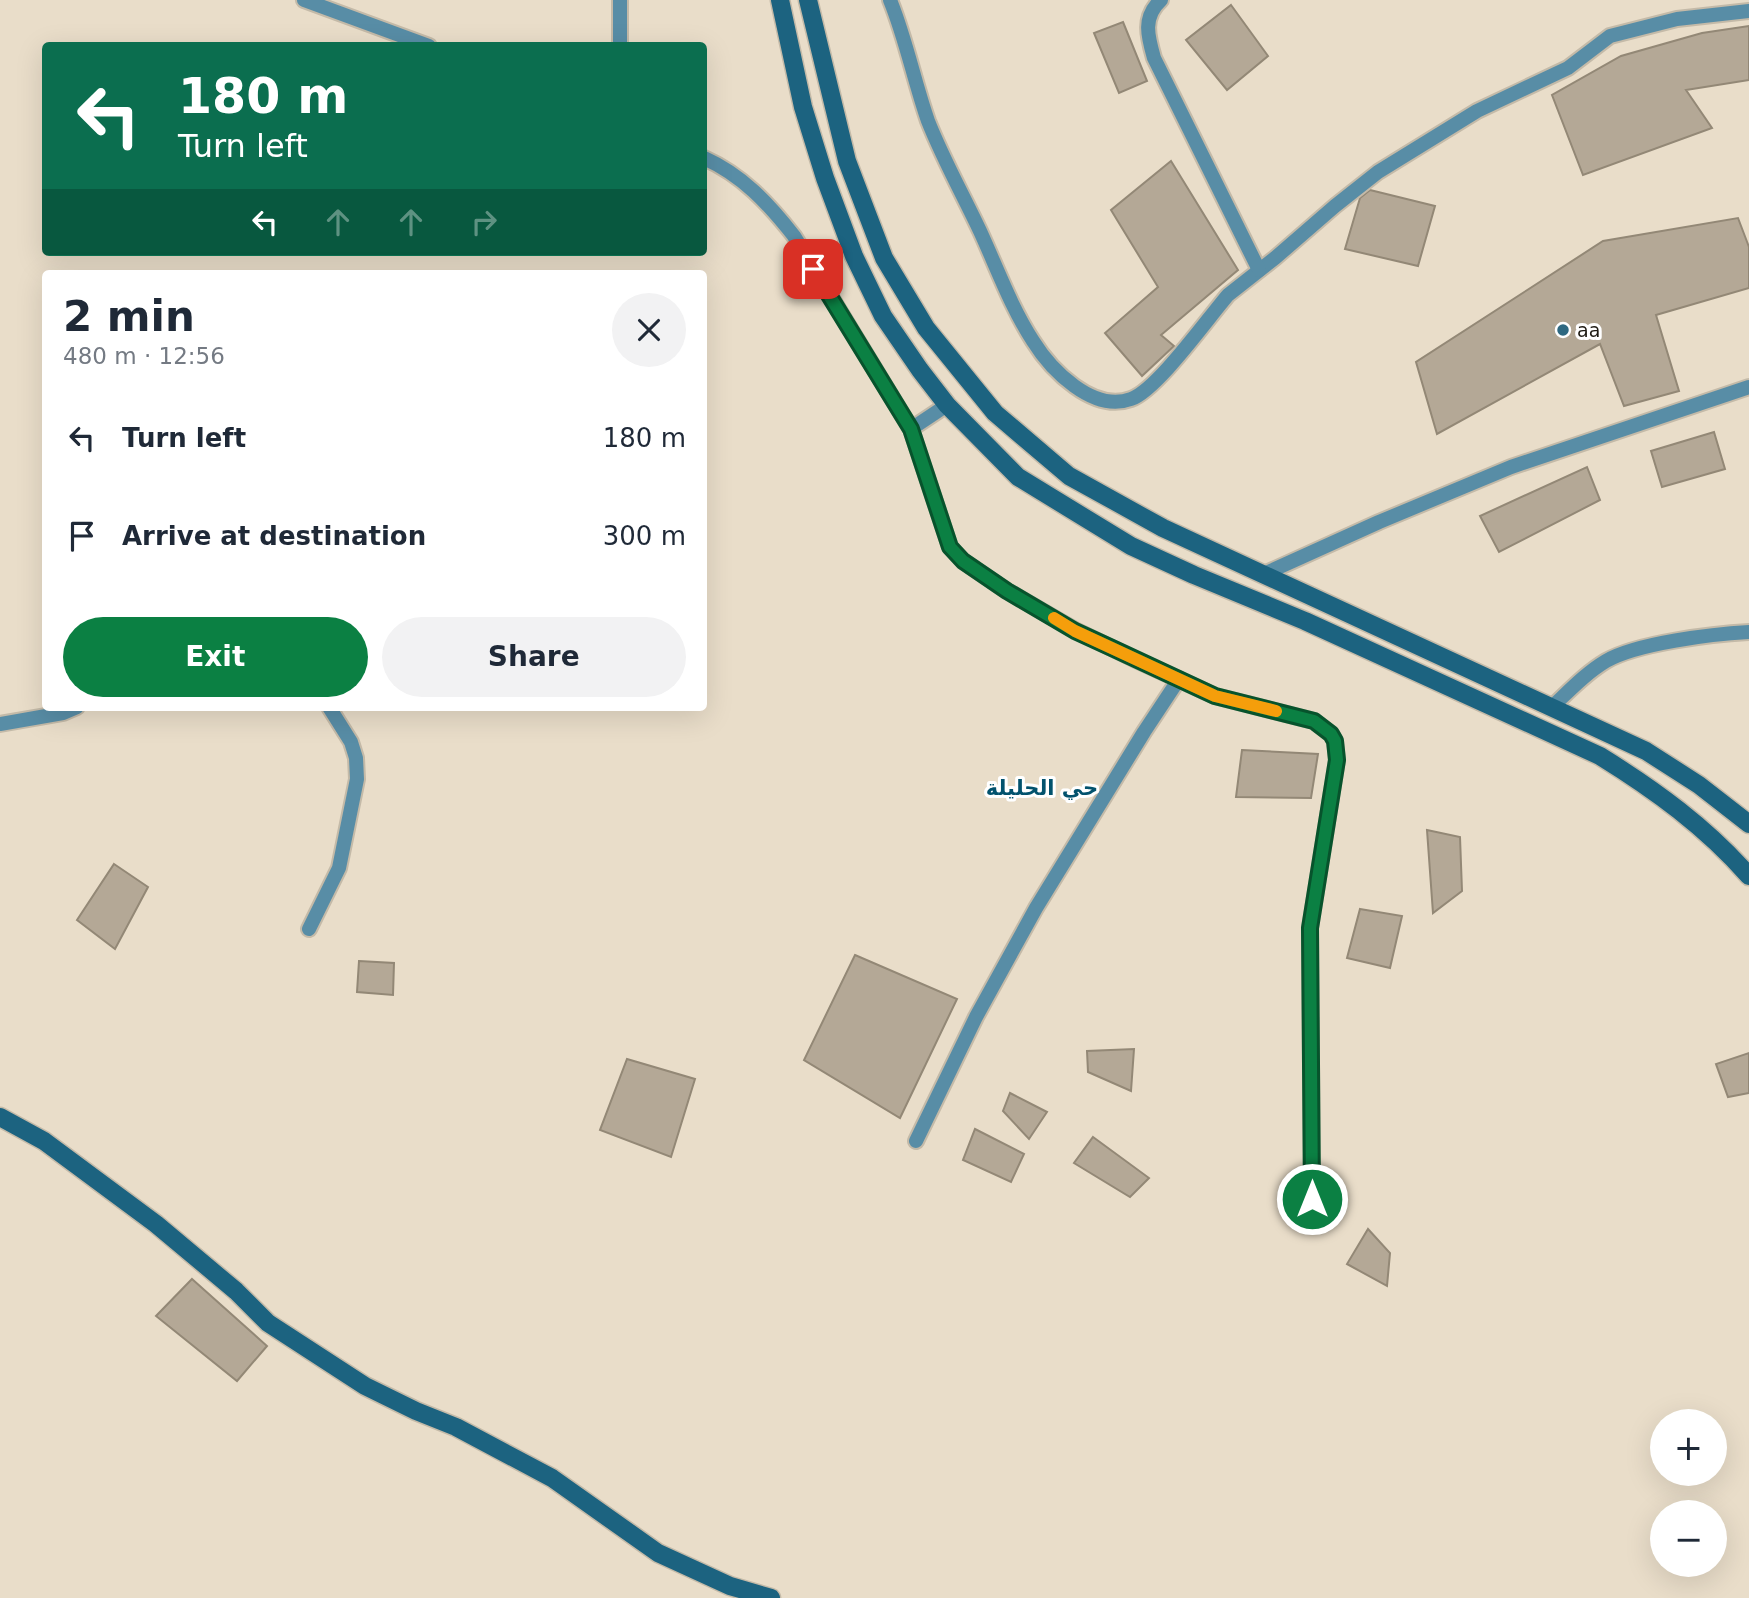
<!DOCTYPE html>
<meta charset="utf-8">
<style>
body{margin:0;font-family:"DejaVu Sans",Cairo,sans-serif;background:#f2f2f3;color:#1f2937;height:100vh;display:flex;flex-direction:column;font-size:26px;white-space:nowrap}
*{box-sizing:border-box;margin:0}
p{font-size:23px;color:#747a83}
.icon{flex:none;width:38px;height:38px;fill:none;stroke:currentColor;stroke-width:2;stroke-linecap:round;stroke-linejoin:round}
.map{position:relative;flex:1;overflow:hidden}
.sheet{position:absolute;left:42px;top:270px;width:665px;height:441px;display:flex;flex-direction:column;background:#fff;border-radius:7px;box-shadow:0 7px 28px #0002}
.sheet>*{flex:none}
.banner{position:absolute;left:42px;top:42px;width:665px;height:214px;border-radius:7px;box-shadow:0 7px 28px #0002;background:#0b6e4f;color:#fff;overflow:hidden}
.controls{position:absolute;left:1650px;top:1409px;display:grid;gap:14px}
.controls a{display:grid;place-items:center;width:77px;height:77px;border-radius:50%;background:#fff;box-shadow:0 7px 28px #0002;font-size:35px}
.pin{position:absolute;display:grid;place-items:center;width:60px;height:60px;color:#fff;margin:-30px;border-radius:14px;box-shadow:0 4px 10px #0006}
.me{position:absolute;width:77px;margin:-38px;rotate:0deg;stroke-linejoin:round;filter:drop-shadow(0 0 5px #0008)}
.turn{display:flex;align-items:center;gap:24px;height:147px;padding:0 21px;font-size:32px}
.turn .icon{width:91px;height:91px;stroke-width:2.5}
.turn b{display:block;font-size:49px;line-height:60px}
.lanes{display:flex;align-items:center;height:66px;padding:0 21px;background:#0003;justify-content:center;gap:35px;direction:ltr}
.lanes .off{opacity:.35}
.round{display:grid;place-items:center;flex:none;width:74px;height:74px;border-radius:37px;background:#f2f2f3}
.head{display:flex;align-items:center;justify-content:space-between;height:119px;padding:0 21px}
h1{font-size:42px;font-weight:600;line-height:52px}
.cta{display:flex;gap:14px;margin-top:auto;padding:14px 21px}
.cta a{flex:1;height:80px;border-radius:42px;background:#0b8043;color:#fff;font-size:28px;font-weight:600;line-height:80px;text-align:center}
.cta a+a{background:#f2f2f3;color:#1f2937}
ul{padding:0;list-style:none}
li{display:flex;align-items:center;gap:21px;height:98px;padding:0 21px}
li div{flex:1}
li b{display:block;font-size:26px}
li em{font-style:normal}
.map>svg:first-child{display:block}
</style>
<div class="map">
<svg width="1749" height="1598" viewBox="0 0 1749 1598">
<rect width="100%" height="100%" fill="#e9ddc9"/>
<g fill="#b4a896" stroke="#938876" stroke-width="2">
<path d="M1231 5 1268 56 1227 90 1186 40Z"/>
<path d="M1123 22 1147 81 1119 93 1094 33Z"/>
<path d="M1749 26V80L1686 90 1712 128 1583 175 1552 95 1621 56 1702 33Z"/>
<path d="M1171 161 1238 270 1161 335 1174 346 1142 376 1105 333 1158 287 1111 210Z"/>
<path d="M1370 190 1435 206 1418 266 1345 249 1360 198Z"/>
<path d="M1738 218 1749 247V288L1656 315 1679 391 1624 406 1600 344 1437 434 1416 362 1603 241Z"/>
<path d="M1714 432 1725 469 1662 487 1651 451Z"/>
<path d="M1587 467 1600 500 1499 552 1480 516Z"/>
<path d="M1242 750 1318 754 1311 798 1236 797Z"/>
<path d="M1427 830 1460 837 1462 891 1433 913Z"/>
<path d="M114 864 148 887 115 949 77 920Z"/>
<path d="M1360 909 1402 916 1390 968 1347 958Z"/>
<path d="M855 955 957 999 900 1118 804 1060Z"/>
<path d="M359 961 394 963 393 995 357 992Z"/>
<path d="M1134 1049 1131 1091 1088 1072 1087 1051Z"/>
<path d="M1749 1053V1093L1728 1097 1716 1064Z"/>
<path d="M627 1059 695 1079 671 1157 600 1130Z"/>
<path d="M1010 1093 1047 1112 1029 1139 1003 1111Z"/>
<path d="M975 1129 1024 1154 1011 1182 963 1160Z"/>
<path d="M1093 1137 1149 1178 1130 1197 1074 1163Z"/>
<path d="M1368 1229 1390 1253 1387 1286 1347 1264Z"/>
<path d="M192 1279 267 1346 237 1381 156 1316Z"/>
</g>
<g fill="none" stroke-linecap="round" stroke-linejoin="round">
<defs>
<g id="street">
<path d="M304 0 429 46"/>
<path d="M620 0V46"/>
<path d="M890 0C906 39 914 81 928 121 943 159 963 195 980 231 997 268 1011 307 1033 341 1051 370 1093 413 1131 399 1157 390 1208 318 1228 295L1275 258 1335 206 1378 172 1477 111 1568 68 1610 36 1677 19 1749 11"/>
<path d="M1161 0C1142 17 1148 37 1154 58L1259 270"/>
<path d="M704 158C742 175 768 203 794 236L911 429 950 547 963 561 1007 591 1075 630 1134 659 1215 696 1314 721 1331 734 1335 741 1337 760 1310 928 1312 1199"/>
<path d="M911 429 947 405"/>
<path d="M1264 574 1379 522 1511 467 1749 387"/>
<path d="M1553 706C1570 690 1586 673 1606 661 1637 643 1713 634 1749 632"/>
<path d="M0 724 63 713 77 707"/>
<path d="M309 929 339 868 357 779 356 758 351 742 329 707"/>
<path d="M916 1141 976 1017 1036 908 1144 732 1179 679"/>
</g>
<g id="secondary">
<path d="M780 0 803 107 825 178 854 256 883 316 920 370 947 405 1018 477 1131 546 1194 575 1305 621 1600 756C1655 790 1706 827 1749 876"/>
<path d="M808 0 847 161 884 258 926 328 995 413 1069 476 1163 528 1646 751 1699 785 1749 824"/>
<path d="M0 1117 44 1141 156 1224 236 1291 268 1323 365 1386 416 1411 456 1427 552 1478 658 1553 730 1586 771 1598"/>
</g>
</defs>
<use href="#street" stroke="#c4baa8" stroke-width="18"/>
<use href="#secondary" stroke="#c4baa8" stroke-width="21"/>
<use href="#street" stroke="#588da6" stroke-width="14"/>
<use href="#secondary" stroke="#1c6380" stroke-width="18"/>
</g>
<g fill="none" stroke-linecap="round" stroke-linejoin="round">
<defs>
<path id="route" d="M813 269 911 429 950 547 963 561 1007 591 1075 631 1112 648 1215 696 1314 721 1331 734 1335 741 1337 760 1310 928 1312 1199"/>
</defs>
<use href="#route" stroke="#07532c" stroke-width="18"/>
<use href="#route" stroke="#0b8043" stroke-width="12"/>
<path stroke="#f59e0b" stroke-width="12" d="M1054 618 1075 631 1215 696 1276 711"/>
</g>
<circle fill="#2e6881" stroke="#fff" stroke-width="2.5" cx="1563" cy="330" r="7"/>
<g text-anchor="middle" stroke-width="6" stroke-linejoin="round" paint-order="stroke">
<g font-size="19" fill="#1e1a13" stroke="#fff" text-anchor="start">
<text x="1577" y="337">aa</text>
</g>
<g font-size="21" font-weight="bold" fill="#02526d" stroke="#fff">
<text x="1042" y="795">حي الحليلة</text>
</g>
</g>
</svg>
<div class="controls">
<a>+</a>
<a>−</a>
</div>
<div class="pin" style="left:813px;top:269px;background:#d93025"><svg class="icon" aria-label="arrive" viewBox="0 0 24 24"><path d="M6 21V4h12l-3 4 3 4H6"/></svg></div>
<svg class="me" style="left:1312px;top:1199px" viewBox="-20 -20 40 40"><circle r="17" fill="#0b8043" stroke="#fff" stroke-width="3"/><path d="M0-11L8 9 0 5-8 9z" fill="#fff"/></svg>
<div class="banner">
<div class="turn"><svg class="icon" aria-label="left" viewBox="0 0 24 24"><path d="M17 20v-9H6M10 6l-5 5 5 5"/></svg><div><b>180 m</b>Turn left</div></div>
<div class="lanes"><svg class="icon" aria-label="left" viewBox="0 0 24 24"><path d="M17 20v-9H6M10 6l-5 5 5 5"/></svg><svg class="icon off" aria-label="ahead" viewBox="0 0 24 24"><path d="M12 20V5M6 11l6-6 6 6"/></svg><svg class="icon off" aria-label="ahead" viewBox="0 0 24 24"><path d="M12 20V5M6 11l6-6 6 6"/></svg><svg class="icon off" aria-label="right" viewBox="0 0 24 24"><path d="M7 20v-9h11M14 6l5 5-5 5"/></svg></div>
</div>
<section class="sheet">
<div class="head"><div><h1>2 min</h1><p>480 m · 12:56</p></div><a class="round"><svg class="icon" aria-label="close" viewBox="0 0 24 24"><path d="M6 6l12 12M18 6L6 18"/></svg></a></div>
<ul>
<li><svg class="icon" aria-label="left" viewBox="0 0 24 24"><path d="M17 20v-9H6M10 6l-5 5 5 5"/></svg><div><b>Turn left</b></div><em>180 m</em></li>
<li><svg class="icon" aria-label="arrive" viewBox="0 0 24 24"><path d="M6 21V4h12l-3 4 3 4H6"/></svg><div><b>Arrive at destination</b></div><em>300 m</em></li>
</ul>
<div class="cta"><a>Exit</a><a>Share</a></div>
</section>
</div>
